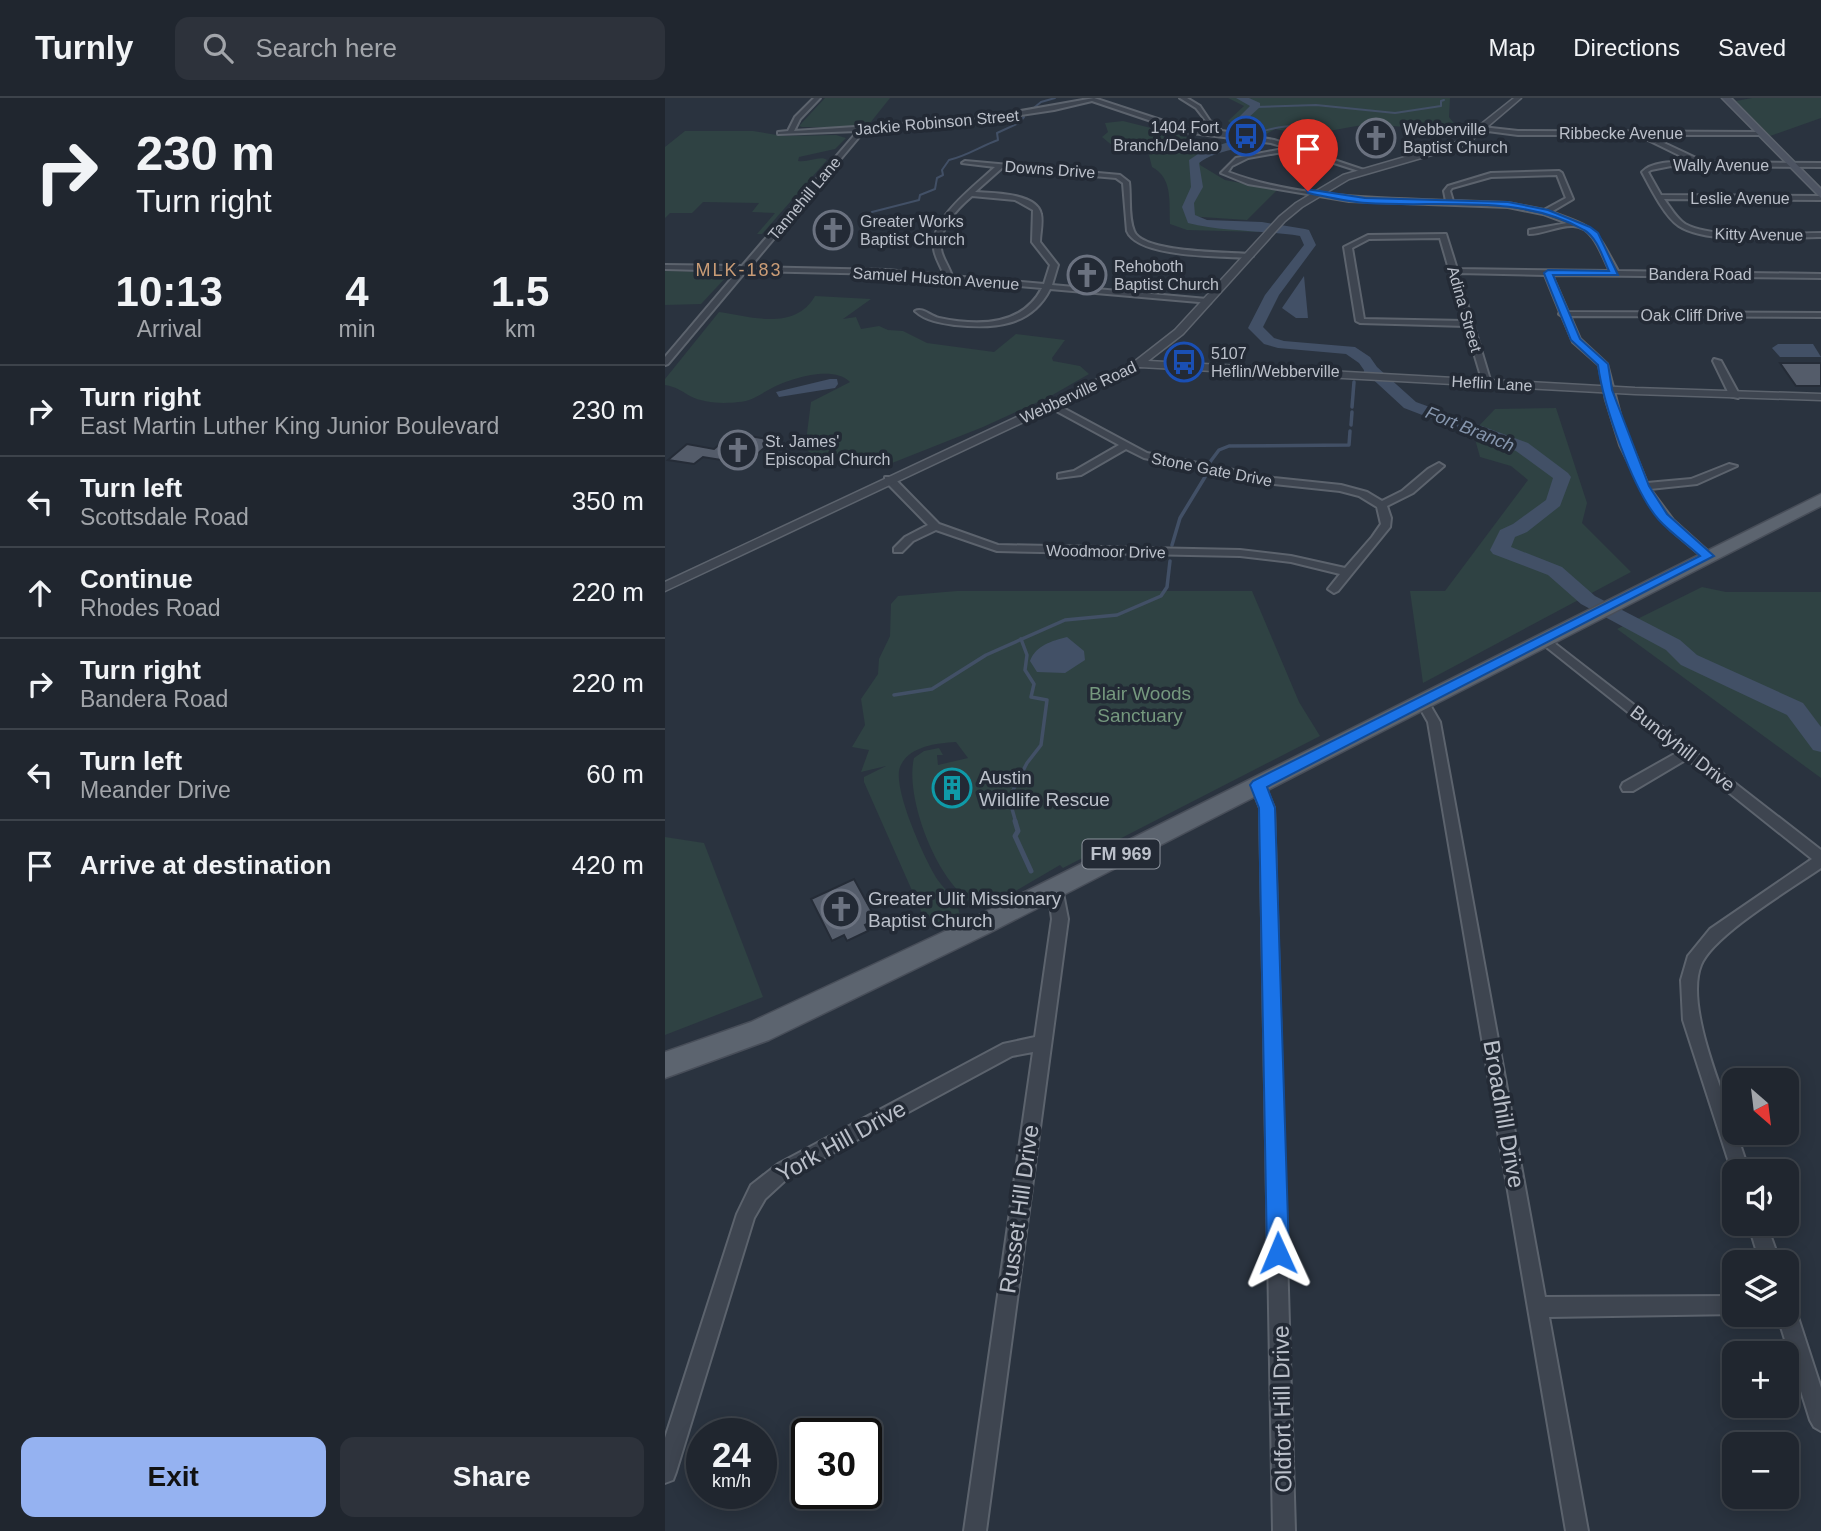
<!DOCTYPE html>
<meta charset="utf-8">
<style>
body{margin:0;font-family:Helvetica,sans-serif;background:#2d323b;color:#f1f3f6;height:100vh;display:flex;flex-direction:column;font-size:26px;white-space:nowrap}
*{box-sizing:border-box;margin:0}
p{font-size:23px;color:#a2a5aa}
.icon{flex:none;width:38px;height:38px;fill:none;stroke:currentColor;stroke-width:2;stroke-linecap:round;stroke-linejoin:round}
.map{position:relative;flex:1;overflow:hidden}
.side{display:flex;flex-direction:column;background:#20262f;width:665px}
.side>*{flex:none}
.guide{background:#20262f;color:#f1f3f6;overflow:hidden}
.needle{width:46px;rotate:152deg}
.tools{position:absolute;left:1057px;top:970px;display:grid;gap:14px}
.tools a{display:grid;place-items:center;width:77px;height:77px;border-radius:14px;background:#20262f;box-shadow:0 4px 18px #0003,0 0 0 2px #3d434b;font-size:35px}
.speed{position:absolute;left:21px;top:1320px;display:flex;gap:14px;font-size:35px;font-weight:700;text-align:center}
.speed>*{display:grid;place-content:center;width:91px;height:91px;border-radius:50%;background:#20262f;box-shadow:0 4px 18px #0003,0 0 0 2px #3d434b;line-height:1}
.speed small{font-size:18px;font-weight:400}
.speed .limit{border:4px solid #111;border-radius:10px;background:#fff;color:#111}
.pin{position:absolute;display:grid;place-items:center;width:60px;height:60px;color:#fff;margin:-72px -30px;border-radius:50% 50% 50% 0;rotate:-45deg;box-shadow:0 0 7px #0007}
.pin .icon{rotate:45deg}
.me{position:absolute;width:77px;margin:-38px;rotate:359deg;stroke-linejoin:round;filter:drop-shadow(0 0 5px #0008)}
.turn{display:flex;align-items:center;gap:24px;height:147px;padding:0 21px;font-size:32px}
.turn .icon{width:91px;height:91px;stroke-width:2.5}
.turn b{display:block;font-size:49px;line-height:60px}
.eta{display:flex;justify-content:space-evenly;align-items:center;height:119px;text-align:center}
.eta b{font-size:42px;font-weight:700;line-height:49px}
.action{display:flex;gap:14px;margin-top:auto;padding:14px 21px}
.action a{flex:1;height:80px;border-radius:14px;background:#95b2f1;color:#111;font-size:28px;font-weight:700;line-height:80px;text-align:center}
.action a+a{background:#2d323b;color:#f1f3f6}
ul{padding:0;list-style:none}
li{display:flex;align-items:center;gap:21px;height:91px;padding:0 21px;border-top:2px solid #3d434b}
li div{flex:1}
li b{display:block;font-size:26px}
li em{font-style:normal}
header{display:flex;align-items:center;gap:42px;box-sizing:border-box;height:98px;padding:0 35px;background:#20262f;border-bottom:2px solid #3d434b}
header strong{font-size:33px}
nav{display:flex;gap:38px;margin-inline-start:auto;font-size:24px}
.search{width:490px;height:63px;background:#2d323b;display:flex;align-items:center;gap:18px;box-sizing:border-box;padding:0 24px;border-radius:14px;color:#a2a5aa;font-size:26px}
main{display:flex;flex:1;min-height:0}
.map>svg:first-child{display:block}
</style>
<header>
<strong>Turnly</strong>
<div class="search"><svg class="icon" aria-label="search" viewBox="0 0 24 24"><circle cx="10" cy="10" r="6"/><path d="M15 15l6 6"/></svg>Search here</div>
<nav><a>Map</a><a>Directions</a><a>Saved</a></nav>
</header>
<main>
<section class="side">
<div class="guide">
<div class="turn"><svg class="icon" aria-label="right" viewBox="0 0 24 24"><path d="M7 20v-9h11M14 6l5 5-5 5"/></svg><div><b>230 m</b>Turn right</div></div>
</div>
<div class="eta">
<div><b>10:13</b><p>Arrival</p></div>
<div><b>4</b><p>min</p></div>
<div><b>1.5</b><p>km</p></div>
</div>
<ul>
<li><svg class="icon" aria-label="right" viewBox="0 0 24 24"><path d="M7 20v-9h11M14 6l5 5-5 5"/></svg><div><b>Turn right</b><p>East Martin Luther King Junior Boulevard</p></div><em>230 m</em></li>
<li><svg class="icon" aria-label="left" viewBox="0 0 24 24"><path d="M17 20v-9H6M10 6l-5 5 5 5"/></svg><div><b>Turn left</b><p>Scottsdale Road</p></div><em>350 m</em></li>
<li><svg class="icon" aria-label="ahead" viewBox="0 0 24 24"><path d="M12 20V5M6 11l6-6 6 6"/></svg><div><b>Continue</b><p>Rhodes Road</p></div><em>220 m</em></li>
<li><svg class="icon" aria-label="right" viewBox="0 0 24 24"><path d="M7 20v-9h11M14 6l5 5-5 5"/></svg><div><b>Turn right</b><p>Bandera Road</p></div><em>220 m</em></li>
<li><svg class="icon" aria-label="left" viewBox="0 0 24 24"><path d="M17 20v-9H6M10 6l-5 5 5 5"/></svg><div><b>Turn left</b><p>Meander Drive</p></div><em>60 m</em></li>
<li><svg class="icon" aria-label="arrive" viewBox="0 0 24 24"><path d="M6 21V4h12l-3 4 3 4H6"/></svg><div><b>Arrive at destination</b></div><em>420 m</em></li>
</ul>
<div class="action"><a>Exit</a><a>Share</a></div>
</section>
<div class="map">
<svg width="1156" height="1433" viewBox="0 0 1156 1433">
<rect width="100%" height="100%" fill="#2a333f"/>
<g fill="#2f4243">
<path d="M160 0H225L201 30 137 29 134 28Z"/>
<path d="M563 0H785L784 19 788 24 807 30 801 34 703 26 641 37 610 31 598 38 575 36V33L563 23 579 8Z"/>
<path d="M1087 0H1156V20L1105 38 1071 3Z"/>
<path d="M458 23 554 47 574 41 591 43 566 49 535 63V67L560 82 612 92 582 122 521 118 525 123C545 128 578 125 594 134L522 132 505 126C504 104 508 80 487 69L484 57 496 50 473 42 449 49 437 39 443 34 440 25Z"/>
<path d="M20 33H88L118 38 171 37 181 40 170 51 134 59 133 63C143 65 156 57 162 62L97 136H92L110 115 87 114 94 105 38 104 27 115H5L0 120V49Z"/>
<path d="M0 173 63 174 64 176 36 206 0 207Z"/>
<path d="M150 198 206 201 178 221 191 219 196 231 214 228 223 232 238 233 262 245 329 254 351 236 400 242 387 260 388 263 415 268 424 276 384 299 318 329 217 369 150 358 140 351 146 304 185 284C169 267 126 280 107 290 95 296 88 303 73 304 58 306 38 305 25 298 15 292 11 289 0 287V281L54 214C87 219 130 233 150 198Z"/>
<path d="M891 310 922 405 917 425 966 474 758 585 745 493H780L863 382 846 368 815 359 808 334 830 311Z"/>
<path d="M1037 489 1061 494H1156V680L952 531Z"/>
<path d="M292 493H587L634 604 655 638 398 770 395 767 347 795 314 808C274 792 239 699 249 660L259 653 274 650 278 657H272L273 667 303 660 291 644C270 645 243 649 235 669 227 690 260 762 272 781 281 794 292 801 295 817L279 827 260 822 199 684V679L221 668 196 674 204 652 187 649 200 627 196 601 213 576 214 561 225 538 226 506 233 498Z"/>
<path d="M0 739 39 745 98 899 0 937Z"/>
</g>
<g fill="#425066">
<path d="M639 178 643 220H631L617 210Z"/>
<path d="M1113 246H1148L1156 259H1115L1107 250Z"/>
<path d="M165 281H172L173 286 170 290 114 299 111 294Z"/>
<path d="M402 539 419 553 420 562 400 575 372 574 365 563C371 547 387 543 402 539Z"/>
</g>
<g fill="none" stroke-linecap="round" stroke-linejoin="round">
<g stroke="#425066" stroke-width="2">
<path d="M590 9 651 7 730 15 776 8V3L779 2"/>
<path d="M365 13 376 4 390 0"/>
<path d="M592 35C610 29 631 24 649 34L642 40"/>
<path d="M207 114 254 102 255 97 270 91 272 80 278 77 277 72 284 62C302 58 316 48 333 42L332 35 354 25 359 19"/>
</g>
<path stroke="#425066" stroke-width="2.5" d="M700 273 704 269"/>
<g stroke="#425066" stroke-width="3.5">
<path d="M687 309 689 284"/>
<path d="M686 327 687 314"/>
<path d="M545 364 554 352 564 348 684 347 685 333"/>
<path d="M507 447 515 420 540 379"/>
<path d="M229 597 267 591 321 557 400 522 452 517 496 498 502 489 505 463"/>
<path d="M351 725 344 700 362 665 376 647 382 602 366 599 369 586 360 572 362 557 356 541"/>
</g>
<path stroke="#425066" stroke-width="5" d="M350 723 353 733 350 738 366 773"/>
<path fill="#425066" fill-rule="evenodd" d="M571 0H584L595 5V9L581 22 598 37C580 54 553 50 534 65L538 89 529 105 530 117 542 122 597 124 640 131 644 132 651 147 614 197 598 229 609 240 619 243 690 249 705 259 712 269 751 304 863 345 903 375 906 379 895 408 862 434 850 439 846 449 897 469 930 498 1015 542 1032 557 1138 605 1156 629V654L1148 652 1122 617 1016 567 1001 552 916 506 883 477 828 456 825 452 835 432 848 426 881 402 888 380 851 353 739 310 701 275 694 265 681 256 613 250 599 246 583 230 600 197 639 147 635 138C598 132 558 134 523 125L517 109 526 89 524 62 539 52 586 37 570 23 585 8Z"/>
</g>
<g fill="#545c6a" stroke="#252c37" stroke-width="2">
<path d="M1115 265H1156V288H1131Z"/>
<path d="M68 335 108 342 81 366 38 359 29 366 3 362 22 346 49 351Z"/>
<path d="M298 676 299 694 270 700V688L276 687V680Z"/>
<path d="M189 781 211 821 200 827 203 833 182 843 179 837 167 843 146 801Z"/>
</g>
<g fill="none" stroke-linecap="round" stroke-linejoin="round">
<defs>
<g id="minor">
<path d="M149 0H155L135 21 129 33 311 21 429 0 520 30 549 33 531 10 515 0H522L535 8 545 23 557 33 609 42 702 73 697 74 629 52 583 60 567 68 563 74C631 100 710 100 781 103L779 93 783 88 826 75 894 73 897 75 908 101 886 114C932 131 929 129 953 173L1156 176V180L887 177 903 214 1156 215V219L905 218 915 241 942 266 957 324 982 385 1026 381 1064 366 1072 368 1032 386 985 391 1008 422 1048 458 1047 460H1039L1006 432 984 406 955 347 941 302 934 267 908 244 897 218 894 216 895 214 880 177 793 175 826 285 822 288 818 285 801 228 695 225 691 223 679 149 703 137 781 136 792 171 945 173C937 158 929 128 908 128 894 127 879 136 864 136V132L902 125 878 116 843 109 684 103 583 86 556 75 571 60 623 50 606 45 519 34 427 3 389 12 311 24 199 33 85 169 221 172 279 177C276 168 270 160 269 151 264 121 311 87 330 69L297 65 300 63 455 77 464 84C466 99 463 119 469 133 477 155 562 154 584 156L588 158 584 160C557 158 473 160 462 133L458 85 451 80 337 70 310 94C327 95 372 95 376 116 378 125 375 135 375 144L393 167 387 187 542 201 546 203 545 205 385 191C366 229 328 231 290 227 276 225 261 223 250 213 258 209 265 218 274 220 312 228 357 229 377 190L221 176 81 173 3 266 0 267V259L73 173 0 171V167L77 168 193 33 113 36V34L123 33 130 19ZM892 77 901 100 879 112 843 105 788 103 785 93 787 90 826 79ZM307 98 350 102 368 112 367 144 385 167 379 186 287 178C284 168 277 160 276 151 273 130 293 110 307 98ZM775 140 799 223 699 221 687 150 704 141Z"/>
<path d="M817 29 853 33 1098 34 1096 37H982L1031 60 1035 64 1156 65V69L1006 68 986 72 983 74 996 97 1156 98V102L999 101C1005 109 1012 121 1020 126 1050 142 1121 135 1156 135V139C1121 139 1043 147 1014 128 1000 119 985 89 977 74 988 62 1013 64 1028 64L973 37H853L815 32Z"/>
<path d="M1049 261 1056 263 1075 298 1073 300 1065 298 1048 263Z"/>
<path d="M387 304 482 355 609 380 676 387 702 394 717 403 737 393 763 371 774 365 779 368 748 395 722 408 726 420 725 429 673 493 669 495 663 491 675 476 626 464 575 458 332 453 271 432 248 443 237 454H229V450L240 439 263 427 220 383V379H228L274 426 333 447 575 452 626 458 680 470 707 439 716 426 712 409 694 398 675 393 609 386 479 360 461 351 416 377 393 380V376L409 373 454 347 384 309V305Z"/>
<path d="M879 537 1156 752V770C1127 790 1048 837 1036 867 1020 906 1056 989 1069 1028V1034H1071L1084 1073H1069V1080L1018 922 1016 882 1023 858 1045 831 1147 761 1022 661 968 693H958L956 689 958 685 1013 654 875 544 873 541Z"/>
<path d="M757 599 761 600 775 624 880 1199 1069 1198V1216H1073L884 1219 923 1433H901L763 624 751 603Z"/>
<path d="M593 682 598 683 609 710 630 1433H608L595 710 586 687Z"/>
<path d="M390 784 395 786 397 790 403 821 321 1433H299L368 954 347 958 125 1078 100 1101 89 1120 11 1374 8 1382 0 1385V1340L72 1116 86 1087 113 1066 338 946 370 939 387 821 383 790 385 786Z"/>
<path d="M1083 1125H1101L1115 1164H1095Z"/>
<path d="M1122 1206 1129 1209 1132 1216 1156 1290V1333L1149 1329 1145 1322 1112 1216H1122Z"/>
</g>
<path id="tertiary" d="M849 0H856L801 47 684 81 637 109 620 123 518 236 483 263 970 290 1156 296V302L970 296 475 269 0 493V484L469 264 510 232 614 119 631 105 678 77 795 43Z"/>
<path id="secondary" d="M1057 0H1066L1156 91V100Z"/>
<path id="primary" d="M1156 396V408L324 835 104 942 0 980V954L86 924 306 821Z"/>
</defs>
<use href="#minor" stroke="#5c636d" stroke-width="4"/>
<use href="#tertiary" stroke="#5c636d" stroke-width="3"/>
<use href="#secondary" stroke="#5c636d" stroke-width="3"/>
<use href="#primary" stroke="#484e59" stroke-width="3"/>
<use href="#minor" fill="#3e4550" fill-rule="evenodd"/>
<use href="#tertiary" fill="#3e4550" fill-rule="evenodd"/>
<use href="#secondary" fill="#4d5462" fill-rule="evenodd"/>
<use href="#primary" fill="#5c646f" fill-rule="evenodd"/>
</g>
<path fill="#1a73e8" stroke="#114b97" stroke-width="2" d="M641 91 700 100 843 104 883 112 925 129 933 135 953 177H888L915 241 943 266 947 292 984 388 1002 416 1049 458 602 689 610 710 624 1155 620 1163 613 1166 605 1163 602 1155 594 710 585 687 588 683 1035 458C1022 446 1006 435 994 422 968 393 938 306 933 267L906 242 879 175 883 172 944 173C938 160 932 139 919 132 855 95 772 110 702 105 682 104 663 99 643 95Z"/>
<defs>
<symbol id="bus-ring" viewBox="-11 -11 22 22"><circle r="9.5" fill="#232a35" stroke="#1a4fb4" stroke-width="1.5"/><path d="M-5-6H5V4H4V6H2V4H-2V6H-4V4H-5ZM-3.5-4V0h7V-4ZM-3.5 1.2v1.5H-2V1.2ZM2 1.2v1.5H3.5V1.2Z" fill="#1a4fb4"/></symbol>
<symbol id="church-ring" viewBox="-11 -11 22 22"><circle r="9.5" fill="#232a35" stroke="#6b7280" stroke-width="1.5"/><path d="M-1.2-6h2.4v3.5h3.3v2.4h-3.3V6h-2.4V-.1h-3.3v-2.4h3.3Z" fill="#6b7280"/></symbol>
<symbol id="building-ring" viewBox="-11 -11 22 22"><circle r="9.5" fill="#232a35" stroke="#0f9aa8" stroke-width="1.5"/><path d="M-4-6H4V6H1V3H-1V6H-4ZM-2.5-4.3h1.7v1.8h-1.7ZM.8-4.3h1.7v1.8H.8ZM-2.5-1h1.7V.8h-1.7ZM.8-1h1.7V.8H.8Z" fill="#0f9aa8"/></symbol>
</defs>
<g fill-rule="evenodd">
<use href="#bus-ring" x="559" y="16" width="44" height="44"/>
<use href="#church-ring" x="689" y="18" width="44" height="44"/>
<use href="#church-ring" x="146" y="110" width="44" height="44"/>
<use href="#church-ring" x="400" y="155" width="44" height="44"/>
<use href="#bus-ring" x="497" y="242" width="44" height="44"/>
<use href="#church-ring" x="51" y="330" width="44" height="44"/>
<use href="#building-ring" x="265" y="668" width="44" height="44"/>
<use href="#church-ring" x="154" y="789" width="44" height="44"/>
</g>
<g text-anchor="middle" stroke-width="7" stroke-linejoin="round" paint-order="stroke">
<g font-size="16" fill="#bbc0ca" stroke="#232a35">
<text transform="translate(272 24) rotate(-5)" y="6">Jackie Robinson Street</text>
<text x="956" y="41">Ribbecke Avenue</text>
<text x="1056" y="73">Wally Avenue</text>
<text transform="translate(385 71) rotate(4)" y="6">Downs Drive</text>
<text transform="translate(139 100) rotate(-50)" y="6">Tannehill Lane</text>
<text x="1075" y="106">Leslie Avenue</text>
<text transform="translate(1094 136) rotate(1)" y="6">Kitty Avenue</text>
<text x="1035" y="182">Bandera Road</text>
<text transform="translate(271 180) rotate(4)" y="6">Samuel Huston Avenue</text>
<text transform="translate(800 211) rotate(74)" y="6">Adina Street</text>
<text x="1027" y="223">Oak Cliff Drive</text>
<text transform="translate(827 285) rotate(3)" y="6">Heflin Lane</text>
<text transform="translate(413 294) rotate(-25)" y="6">Webberville Road</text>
<text transform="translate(547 371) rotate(11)" y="6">Stone Gate Drive</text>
<text transform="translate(441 453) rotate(1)" y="6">Woodmoor Drive</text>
</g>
<g font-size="16" fill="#bbc0ca" stroke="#232a35" text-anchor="start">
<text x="554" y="35" text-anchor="end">1404 Fort<tspan x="554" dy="18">Branch/Delano</tspan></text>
<text x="738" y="37">Webberville<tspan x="738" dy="18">Baptist Church</tspan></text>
<text x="195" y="129">Greater Works<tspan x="195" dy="18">Baptist Church</tspan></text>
<text x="449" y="174">Rehoboth<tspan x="449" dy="18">Baptist Church</tspan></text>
<text x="546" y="261">5107<tspan x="546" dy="18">Heflin/Webberville</tspan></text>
<text x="100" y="349">St. James'<tspan x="100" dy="18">Episcopal Church</tspan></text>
</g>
<g font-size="18" letter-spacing="2" fill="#ca9c76" stroke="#232a35">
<text x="74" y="178">MLK-183</text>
</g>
<g font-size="18" font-style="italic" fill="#8696ad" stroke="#232a35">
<text transform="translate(805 331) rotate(22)" y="6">Fort Branch</text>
</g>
<rect fill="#232a35" stroke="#8d939d" stroke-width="2" x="417.5" y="741.5" width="77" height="29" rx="5"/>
<g font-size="18" font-weight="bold" fill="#bbc0ca">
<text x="456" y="762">FM 969</text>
</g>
<g font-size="19" fill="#75987e" stroke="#232a35">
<text x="475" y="602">Blair Woods<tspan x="475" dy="22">Sanctuary</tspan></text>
</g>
<g font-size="19" fill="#bbc0ca" stroke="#232a35">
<text transform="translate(1018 650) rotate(38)" y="7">Bundyhill Drive</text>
</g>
<g font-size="19" fill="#bbc0ca" stroke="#232a35" text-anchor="start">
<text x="314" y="686">Austin<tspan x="314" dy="22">Wildlife Rescue</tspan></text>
<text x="203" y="807">Greater Ulit Missionary<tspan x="203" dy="22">Baptist Church</tspan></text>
</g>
<g font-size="23" fill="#bbc0ca" stroke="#232a35">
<text transform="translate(839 1016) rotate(80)" y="8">Broadhill Drive</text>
<text transform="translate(176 1043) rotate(-29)" y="8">York Hill Drive</text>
<text transform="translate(354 1111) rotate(-82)" y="8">Russet Hill Drive</text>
<text transform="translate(617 1311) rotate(-91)" y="8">Oldfort Hill Drive</text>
</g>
</g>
</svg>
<div class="tools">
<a><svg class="needle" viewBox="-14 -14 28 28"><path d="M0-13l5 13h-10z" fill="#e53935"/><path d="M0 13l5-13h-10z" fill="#a2a5aa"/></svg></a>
<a><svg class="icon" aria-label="sound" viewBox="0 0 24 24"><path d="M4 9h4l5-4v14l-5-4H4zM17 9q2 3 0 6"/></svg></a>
<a><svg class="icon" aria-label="layers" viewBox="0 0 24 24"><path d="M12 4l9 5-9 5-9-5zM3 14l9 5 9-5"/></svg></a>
<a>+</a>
<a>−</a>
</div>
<div class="speed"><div>24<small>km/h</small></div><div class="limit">30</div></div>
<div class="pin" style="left:643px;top:93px;background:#d93025"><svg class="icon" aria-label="arrive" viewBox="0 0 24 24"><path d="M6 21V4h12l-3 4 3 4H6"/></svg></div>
<svg class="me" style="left:613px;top:1155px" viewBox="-20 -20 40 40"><path d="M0-17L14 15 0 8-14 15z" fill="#1a73e8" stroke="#fff" stroke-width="4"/></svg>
</div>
</main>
